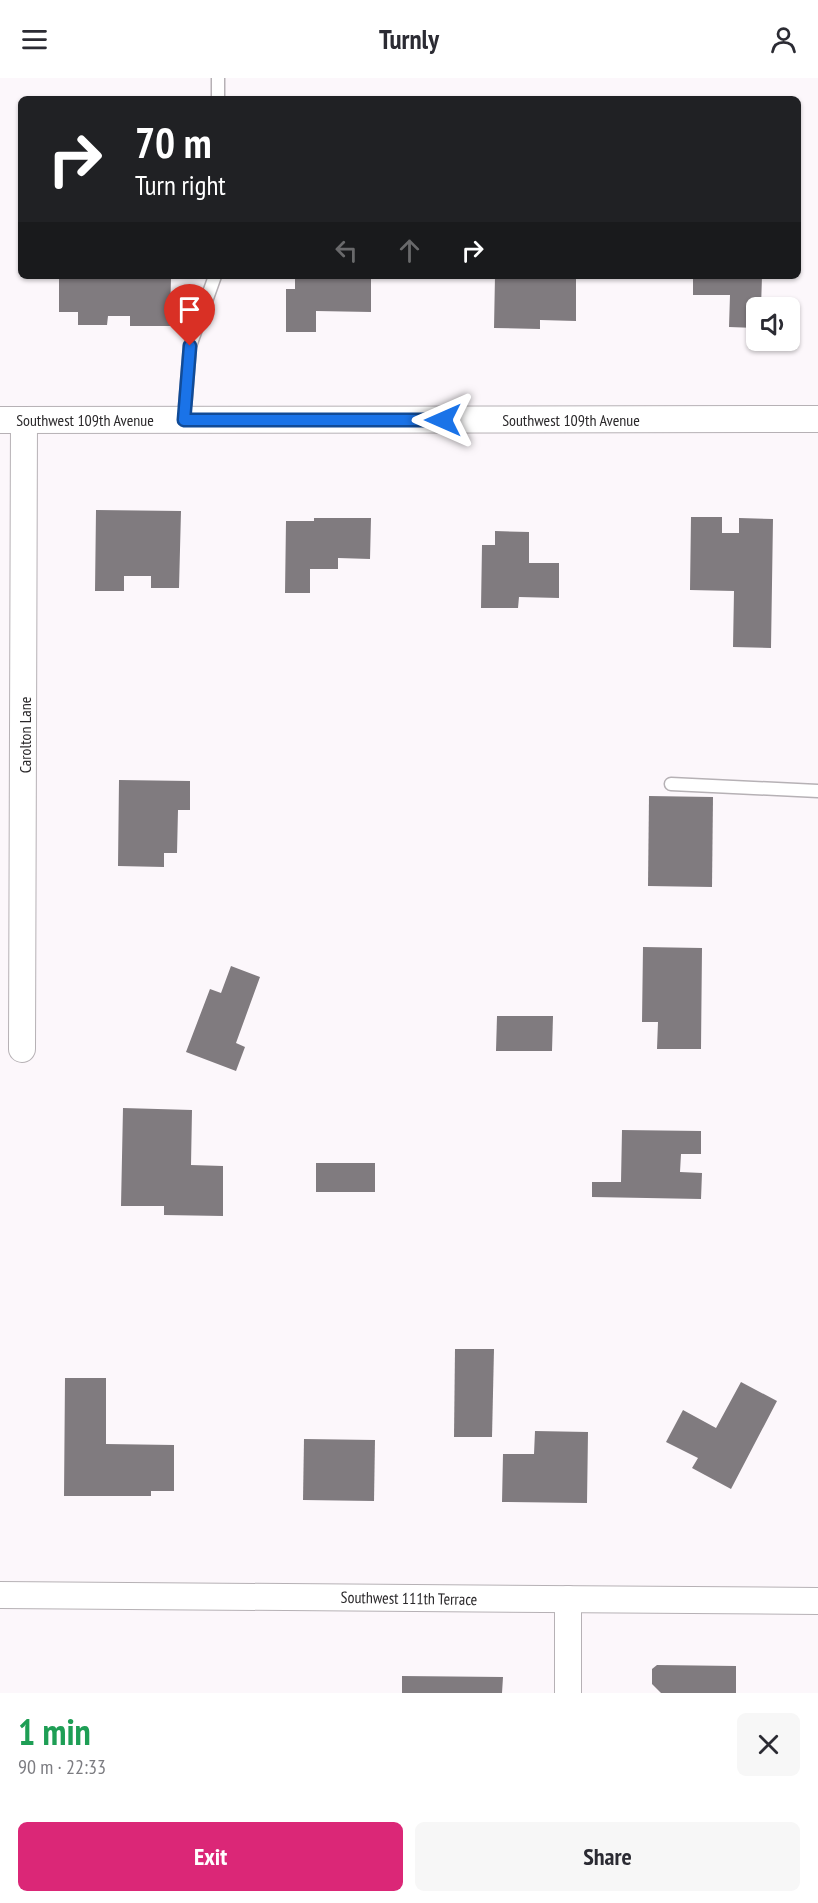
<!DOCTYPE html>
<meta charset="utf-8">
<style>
body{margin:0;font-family:"PT Sans Narrow",sans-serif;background:#f7f7f7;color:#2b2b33;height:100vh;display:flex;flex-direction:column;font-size:22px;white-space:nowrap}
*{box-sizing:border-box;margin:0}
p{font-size:20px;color:#7c7c81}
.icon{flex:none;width:33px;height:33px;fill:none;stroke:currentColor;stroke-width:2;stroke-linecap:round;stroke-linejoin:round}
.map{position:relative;height:1615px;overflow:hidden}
.sheet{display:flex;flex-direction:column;background:#fff;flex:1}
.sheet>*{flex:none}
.hud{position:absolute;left:18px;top:18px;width:783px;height:183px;border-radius:9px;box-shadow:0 2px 4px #0004;background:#202124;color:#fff;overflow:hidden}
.buttons{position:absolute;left:746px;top:219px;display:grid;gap:12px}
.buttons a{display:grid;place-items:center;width:54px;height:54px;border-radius:9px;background:#fff;box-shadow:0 2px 4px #0004;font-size:30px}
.pin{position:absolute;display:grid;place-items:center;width:51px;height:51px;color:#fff;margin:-62px -26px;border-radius:50% 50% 50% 0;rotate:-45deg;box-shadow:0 0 6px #0007}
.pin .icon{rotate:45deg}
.me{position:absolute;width:66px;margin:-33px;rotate:270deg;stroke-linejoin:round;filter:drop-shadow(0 0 4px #0008)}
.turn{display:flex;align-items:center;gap:21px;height:126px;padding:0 18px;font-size:27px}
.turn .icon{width:78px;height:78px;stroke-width:2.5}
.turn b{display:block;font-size:42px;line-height:51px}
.lanes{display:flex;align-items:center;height:57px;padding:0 18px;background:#0003;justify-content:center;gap:30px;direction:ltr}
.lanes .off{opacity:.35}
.round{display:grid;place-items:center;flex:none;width:63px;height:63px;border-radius:9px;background:#f7f7f7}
.head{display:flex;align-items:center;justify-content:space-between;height:102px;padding:0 18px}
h1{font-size:36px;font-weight:800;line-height:45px;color:#1e9e55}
.action{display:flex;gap:12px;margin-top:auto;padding:12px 18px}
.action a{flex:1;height:69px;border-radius:9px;background:#db2777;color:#fff;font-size:24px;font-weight:800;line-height:69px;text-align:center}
.action a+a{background:#f7f7f7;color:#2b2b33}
header{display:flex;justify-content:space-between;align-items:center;height:78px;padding:0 18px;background:#fff;font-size:27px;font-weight:800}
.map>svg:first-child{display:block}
</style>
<header><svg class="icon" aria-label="menu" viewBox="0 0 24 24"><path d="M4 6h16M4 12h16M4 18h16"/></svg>Turnly<svg class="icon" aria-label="person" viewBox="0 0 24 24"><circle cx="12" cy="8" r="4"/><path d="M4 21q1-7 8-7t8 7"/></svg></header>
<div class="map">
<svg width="818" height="1615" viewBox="0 0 818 1615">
<rect width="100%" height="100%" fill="#fcf7fb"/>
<g fill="#807b7f">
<path d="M59 198H171L170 248H130V238H108L107 247H78V234H59Z"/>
<path d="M295 198H371V234L316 233V254H286V211H295Z"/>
<path d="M495 198H576V243L540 242V251L494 250Z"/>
<path d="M693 198H762L761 230H756V250L729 249 730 217H693Z"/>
<path d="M96 432 181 433 179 510H151V498H124V513H95Z"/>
<path d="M691 439H722V455H739V440L773 441 771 570 733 569 734 513 690 512Z"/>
<path d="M314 440H371L370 481 338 480V491H310V515H285L286 443H314Z"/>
<path d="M495 453 529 454V485H559V520L519 519 518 530H481L482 467H495Z"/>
<path d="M119 702 190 703V732H178L177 775H164V789L118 788Z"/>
<path d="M649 718 713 719 712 809 648 808Z"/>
<path d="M643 869 702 870 701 971H657L658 944H642Z"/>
<path d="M231 888 260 899 236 965 245 969 236 993 186 974 210 911 221 915Z"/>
<path d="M497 938H553L552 973H496Z"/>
<path d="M123 1030 192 1032 191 1087 223 1088V1138L164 1137V1128H121Z"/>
<path d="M622 1052 701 1053V1076H681L680 1094 702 1095 701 1121 592 1119V1104H621Z"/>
<rect x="316" y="1085" width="59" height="29"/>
<path d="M455 1271H494L492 1359H454Z"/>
<path d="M65 1300H106V1366L174 1367V1413H151V1418H64Z"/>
<path d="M741 1304 777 1323 731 1411 692 1390 698 1380 666 1364 683 1332 716 1350Z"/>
<path d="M535 1353 588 1354 587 1425 502 1424 503 1376H534Z"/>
<path d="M304 1361 375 1362 374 1423 303 1422Z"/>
<path d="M657 1587 736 1588V1615H661L652 1606V1591Z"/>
<path d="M402 1598 503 1599 502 1615H402Z"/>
</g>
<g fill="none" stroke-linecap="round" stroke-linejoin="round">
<defs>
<g id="lane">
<path d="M218 21V0"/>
<path d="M184 342 190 268 215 198"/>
<path d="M671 706 818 713"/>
</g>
<g id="street">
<path d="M0 342 818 341"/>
<path d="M22 971 24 342"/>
<path d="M0 1517 818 1523"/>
<path d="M568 1521V1615"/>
</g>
</defs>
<use href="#lane" stroke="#b6b1b5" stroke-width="15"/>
<use href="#street" stroke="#b6b1b5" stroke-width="28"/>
<use href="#lane" stroke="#fff" stroke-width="12"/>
<use href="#street" stroke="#fff" stroke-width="26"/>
</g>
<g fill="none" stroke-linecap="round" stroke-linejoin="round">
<defs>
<path id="route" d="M190 268 184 342H443"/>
</defs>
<use href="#route" stroke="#114b97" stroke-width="15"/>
<use href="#route" stroke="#1a73e8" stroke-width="10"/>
</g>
<g text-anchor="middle" stroke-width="5" stroke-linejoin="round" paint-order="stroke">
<g font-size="16" fill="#2b292b" stroke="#fff">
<text x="85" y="348">Southwest 109th Avenue</text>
<text x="571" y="348">Southwest 109th Avenue</text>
<text transform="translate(25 657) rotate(-90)" y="6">Carolton Lane</text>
<text transform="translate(409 1520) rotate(1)" y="6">Southwest 111th Terrace</text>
</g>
</g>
</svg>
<div class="buttons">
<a><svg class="icon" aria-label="sound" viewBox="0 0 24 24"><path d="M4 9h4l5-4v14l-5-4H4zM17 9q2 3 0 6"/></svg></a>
</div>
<div class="pin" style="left:190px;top:268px;background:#d93025"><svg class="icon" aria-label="arrive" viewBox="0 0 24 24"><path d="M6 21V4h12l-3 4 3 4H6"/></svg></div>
<svg class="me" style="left:443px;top:342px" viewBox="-20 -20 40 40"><path d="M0-17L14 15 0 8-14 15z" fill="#1a73e8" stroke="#fff" stroke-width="4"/></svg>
<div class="hud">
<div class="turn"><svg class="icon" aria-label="right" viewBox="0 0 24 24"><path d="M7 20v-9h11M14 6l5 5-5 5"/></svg><div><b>70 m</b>Turn right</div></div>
<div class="lanes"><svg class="icon off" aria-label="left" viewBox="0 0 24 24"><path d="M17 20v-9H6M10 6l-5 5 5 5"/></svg><svg class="icon off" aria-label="ahead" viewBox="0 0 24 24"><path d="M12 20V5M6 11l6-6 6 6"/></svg><svg class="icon" aria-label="right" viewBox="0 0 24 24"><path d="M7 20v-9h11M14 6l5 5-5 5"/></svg></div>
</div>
</div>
<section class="sheet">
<div class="head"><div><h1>1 min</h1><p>90 m · 22:33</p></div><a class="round"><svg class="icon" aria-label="close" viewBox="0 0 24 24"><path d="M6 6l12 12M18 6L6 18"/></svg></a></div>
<div class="action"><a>Exit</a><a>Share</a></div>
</section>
